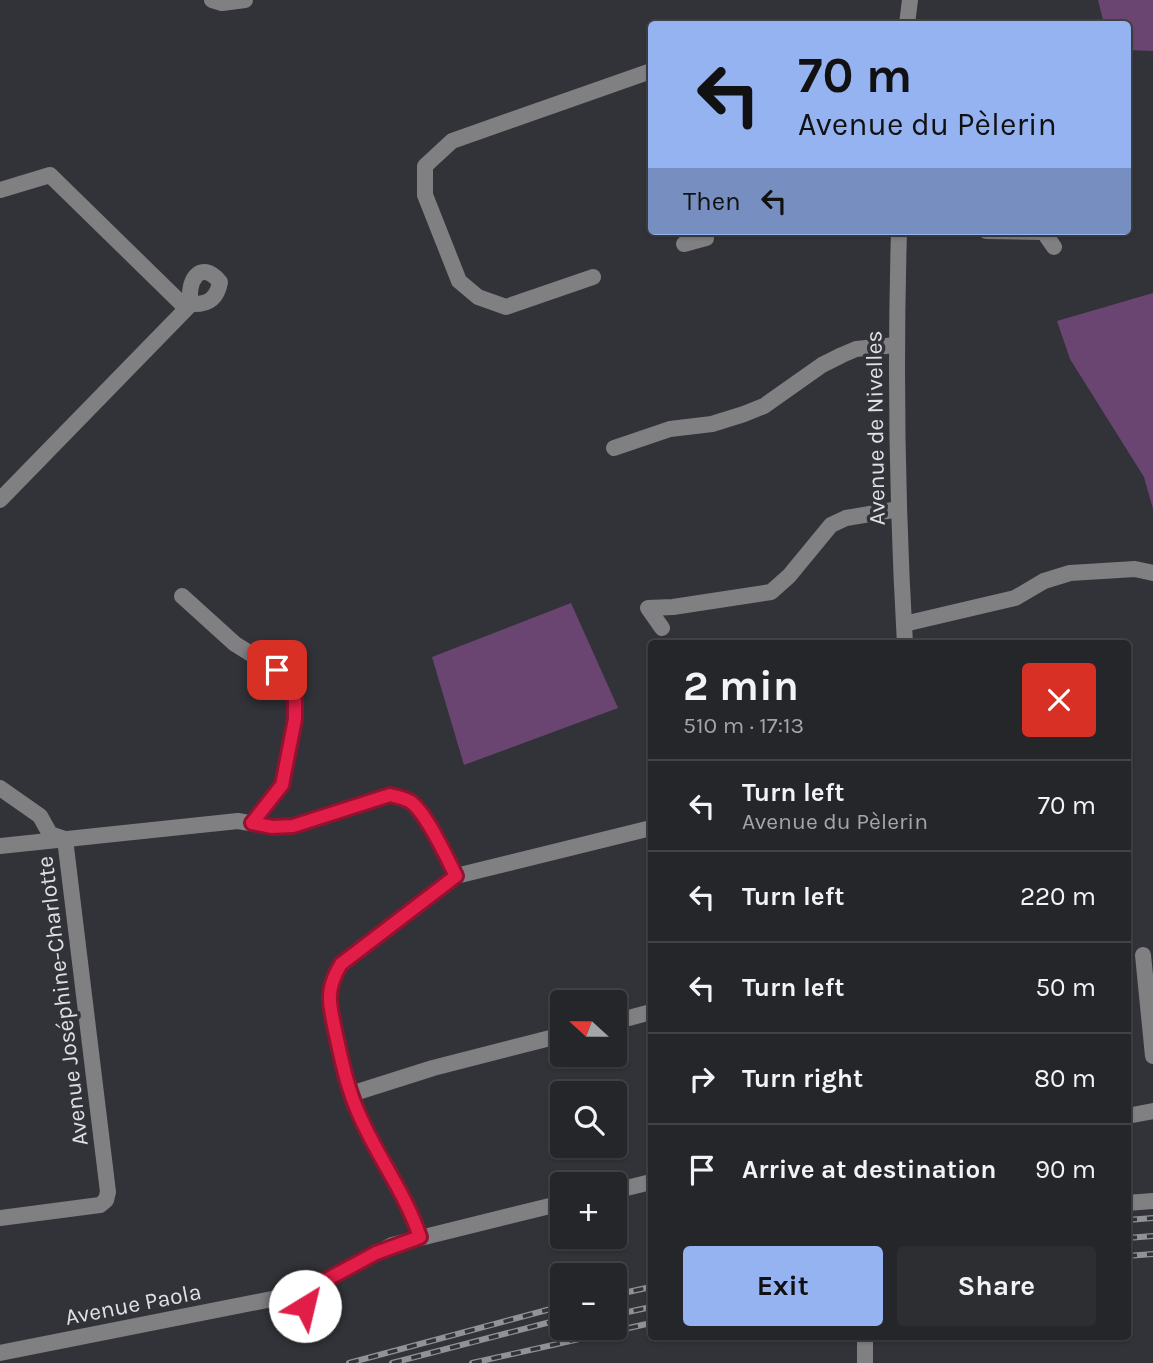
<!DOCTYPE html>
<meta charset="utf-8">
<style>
body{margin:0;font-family:Karla,sans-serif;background:#2d2e32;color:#f1f3f6;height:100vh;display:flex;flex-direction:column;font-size:26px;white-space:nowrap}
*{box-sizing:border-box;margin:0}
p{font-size:23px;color:#a3a5a8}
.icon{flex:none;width:38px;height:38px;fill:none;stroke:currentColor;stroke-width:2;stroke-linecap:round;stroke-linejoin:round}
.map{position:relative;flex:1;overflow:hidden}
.drawer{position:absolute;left:648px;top:640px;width:483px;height:700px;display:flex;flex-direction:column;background:#25262a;border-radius:7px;box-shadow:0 2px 5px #0004,0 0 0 2px #424347}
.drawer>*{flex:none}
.top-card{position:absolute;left:648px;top:21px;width:483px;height:214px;border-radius:7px;box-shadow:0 2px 5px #0004,0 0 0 2px #424347;background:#95b2f1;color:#111;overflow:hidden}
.needle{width:46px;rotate:291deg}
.fabs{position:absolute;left:550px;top:990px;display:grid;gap:14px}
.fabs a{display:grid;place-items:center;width:77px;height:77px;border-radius:7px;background:#25262a;box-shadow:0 2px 5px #0004,0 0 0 2px #424347;font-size:35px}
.pin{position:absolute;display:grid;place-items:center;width:60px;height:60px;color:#fff;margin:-30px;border-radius:14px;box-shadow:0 4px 10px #0006}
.me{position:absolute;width:77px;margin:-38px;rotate:36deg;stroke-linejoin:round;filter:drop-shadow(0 0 5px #0008)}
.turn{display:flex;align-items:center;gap:24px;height:147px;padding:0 35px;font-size:32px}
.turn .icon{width:91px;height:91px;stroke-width:2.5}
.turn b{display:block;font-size:49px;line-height:60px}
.then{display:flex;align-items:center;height:66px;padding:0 35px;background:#0003;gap:14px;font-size:26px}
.round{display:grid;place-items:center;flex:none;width:74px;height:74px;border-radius:7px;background:#2d2e32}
.overview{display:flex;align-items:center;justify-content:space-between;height:119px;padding:0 35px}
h1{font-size:42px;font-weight:700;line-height:52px}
.button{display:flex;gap:14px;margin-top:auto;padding:14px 35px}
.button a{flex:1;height:80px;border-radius:7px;background:#95b2f1;color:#111;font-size:28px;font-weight:700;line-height:80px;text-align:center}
.button a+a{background:#2d2e32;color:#f1f3f6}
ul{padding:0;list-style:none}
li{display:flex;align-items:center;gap:21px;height:91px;padding:0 35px;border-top:2px solid #424347}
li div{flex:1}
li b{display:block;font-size:26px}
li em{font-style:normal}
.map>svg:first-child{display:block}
</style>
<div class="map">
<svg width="1153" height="1363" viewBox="0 0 1153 1363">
<rect width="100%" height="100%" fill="#313338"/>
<g fill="#6b4571">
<path d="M1098 0H1153V51L1127 50V24H1104Z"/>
<path d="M1153 293V509L1144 477 1070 359 1057 321Z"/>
<path d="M571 603 618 708 464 765 432 657Z"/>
</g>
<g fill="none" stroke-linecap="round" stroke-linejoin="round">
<g stroke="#808082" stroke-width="16">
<path d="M212 0 222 3 245 0"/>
<path d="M907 24 910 0"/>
<path d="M0 190 50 175 186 308"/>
<path d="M899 231C895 369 897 506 905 644"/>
<path d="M986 231 1043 232"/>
<path d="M1043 231 1054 247"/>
<path d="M684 244 706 238V231"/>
<path d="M593 277 506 307 478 297 459 281 425 195V166L452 141 651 71"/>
<path d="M614 448 670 429 712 424 744 414 764 406 822 365 842 355 856 349 896 345"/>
<path d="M0 500 191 304C186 282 200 258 220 282 217 299 208 305 191 304"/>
<path d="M182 596 235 644 277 670 286 680 295 700V719L282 785 252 823"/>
<path d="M904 624 1015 598 1044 581 1070 573 1135 569 1153 573"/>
<path d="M662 628 648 608 673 607 771 592 789 576 831 525 846 518 899 509"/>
<path d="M0 788 40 816 50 834 65 839 108 1192 106 1200 100 1205 0 1218"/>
<path d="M0 846 238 821 272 827 293 826 390 795C398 797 405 798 411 803 427 814 447 858 456 876L651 828"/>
<path d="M1143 955 1153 1056"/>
<path d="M614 1022 651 1012"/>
<path d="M351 1094 433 1068 562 1035"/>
<path d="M1127 1116 1153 1111"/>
<path d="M614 1191 651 1182"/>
<path d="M1127 1203 1153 1201"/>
<path d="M420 1237C406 1192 376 1155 358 1112 347 1087 342 1062 336 1035 330 1005 324 992 341 964L456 876"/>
<path d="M275 1300C281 1328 312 1322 302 1293"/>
<path d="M0 1353 302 1293 392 1245 562 1203"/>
<path d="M865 1363V1337"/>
</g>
<defs>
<g id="rail">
<path d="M1127 1220 1153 1218"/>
<path d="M1127 1238 1153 1236"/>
<path d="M1127 1256 1153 1254"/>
<path d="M614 1295 651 1287"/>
<path d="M614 1315 651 1307"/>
<path d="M349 1363 562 1306"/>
<path d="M392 1363 562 1319"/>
<path d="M472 1363 651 1323"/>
</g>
</defs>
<use href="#rail" stroke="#919296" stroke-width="6"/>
<use href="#rail" stroke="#313338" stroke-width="3.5" stroke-dasharray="10" stroke-linecap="butt"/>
</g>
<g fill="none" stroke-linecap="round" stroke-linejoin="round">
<defs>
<path id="route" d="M277 670 292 689 295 700V719L282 785 252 823 272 827 293 826 390 795C398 797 405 798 411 802 427 814 447 858 456 876L341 964C324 992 330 1005 336 1035 342 1062 347 1087 358 1112 376 1155 405 1192 420 1237L376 1253 302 1293 305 1306"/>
</defs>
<use href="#route" stroke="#92132f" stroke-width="18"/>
<use href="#route" stroke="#e11d48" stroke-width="12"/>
</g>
<g text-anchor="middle" stroke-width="7" stroke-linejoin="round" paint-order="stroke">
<g font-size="23" fill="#dfe0e3" stroke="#313338">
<text transform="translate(875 428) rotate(-91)" y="8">Avenue de Nivelles</text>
<text transform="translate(62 1001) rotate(-97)" y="8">Avenue Joséphine-Charlotte</text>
<text transform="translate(133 1304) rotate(-11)" y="8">Avenue Paola</text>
</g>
</g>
</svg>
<div class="fabs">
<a><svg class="needle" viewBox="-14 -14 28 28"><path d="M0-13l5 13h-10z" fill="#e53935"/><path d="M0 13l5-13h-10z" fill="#a3a5a8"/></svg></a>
<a><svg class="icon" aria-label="search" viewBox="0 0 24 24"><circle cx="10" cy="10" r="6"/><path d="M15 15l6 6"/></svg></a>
<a>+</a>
<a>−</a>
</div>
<div class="pin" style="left:277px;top:670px;background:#d93025"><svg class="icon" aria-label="arrive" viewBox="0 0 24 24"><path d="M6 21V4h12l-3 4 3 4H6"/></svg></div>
<svg class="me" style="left:305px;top:1306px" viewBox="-20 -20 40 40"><circle r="19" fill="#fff"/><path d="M0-13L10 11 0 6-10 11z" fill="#e11d48"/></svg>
<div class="top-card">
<div class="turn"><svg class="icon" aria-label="left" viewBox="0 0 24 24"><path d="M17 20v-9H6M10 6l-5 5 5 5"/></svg><div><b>70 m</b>Avenue du Pèlerin</div></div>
<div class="then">Then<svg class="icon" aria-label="left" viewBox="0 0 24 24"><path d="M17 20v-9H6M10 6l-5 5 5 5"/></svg></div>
</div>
<section class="drawer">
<div class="overview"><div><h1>2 min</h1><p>510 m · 17:13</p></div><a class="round" style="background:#d93025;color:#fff"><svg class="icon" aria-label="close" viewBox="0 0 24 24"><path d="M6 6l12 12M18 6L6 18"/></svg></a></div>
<ul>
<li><svg class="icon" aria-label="left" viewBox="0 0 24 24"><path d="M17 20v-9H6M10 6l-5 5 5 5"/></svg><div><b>Turn left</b><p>Avenue du Pèlerin</p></div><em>70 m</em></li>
<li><svg class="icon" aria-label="left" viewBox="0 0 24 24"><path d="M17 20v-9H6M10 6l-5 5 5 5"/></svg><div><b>Turn left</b></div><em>220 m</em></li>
<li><svg class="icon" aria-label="left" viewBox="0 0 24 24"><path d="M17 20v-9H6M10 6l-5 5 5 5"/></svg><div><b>Turn left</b></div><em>50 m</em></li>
<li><svg class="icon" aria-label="right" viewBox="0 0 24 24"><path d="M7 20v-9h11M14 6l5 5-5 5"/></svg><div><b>Turn right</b></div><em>80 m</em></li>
<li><svg class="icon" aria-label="arrive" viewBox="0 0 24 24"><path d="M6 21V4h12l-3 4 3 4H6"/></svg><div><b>Arrive at destination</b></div><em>90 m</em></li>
</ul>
<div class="button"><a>Exit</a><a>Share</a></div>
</section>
</div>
